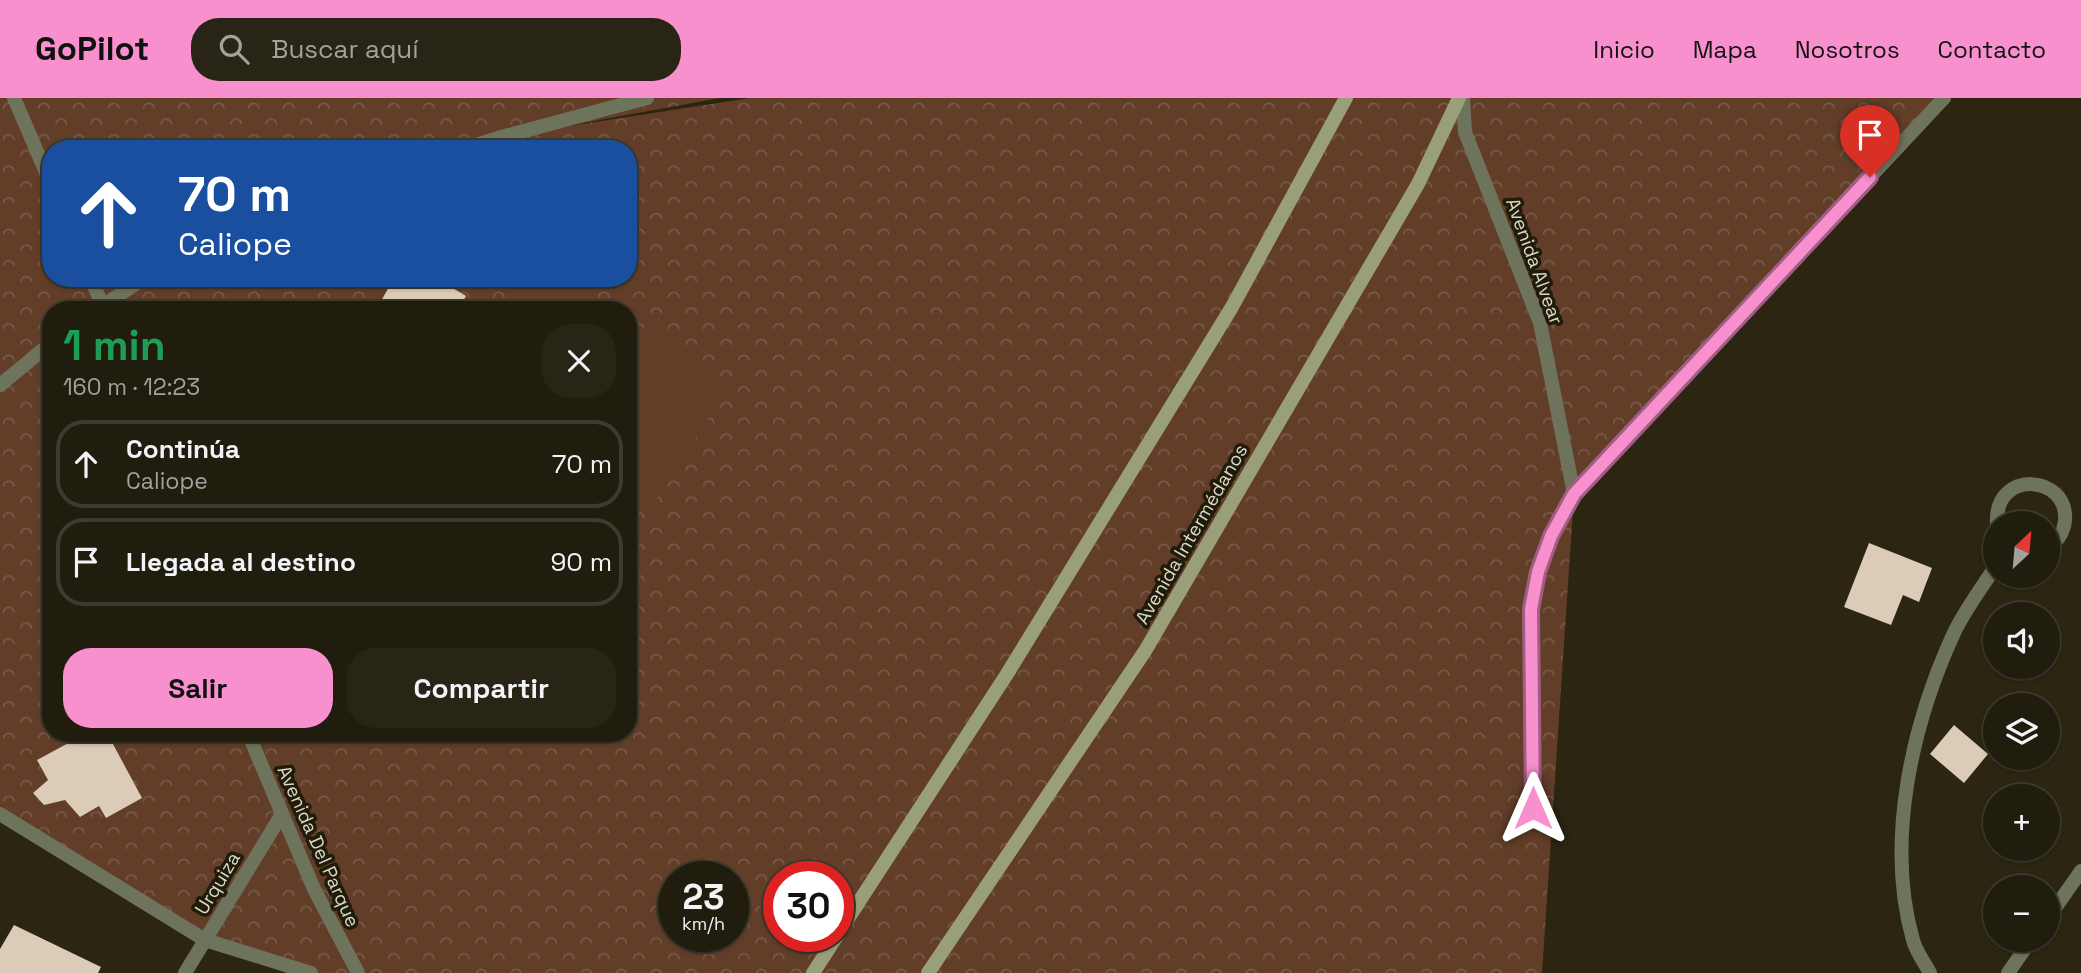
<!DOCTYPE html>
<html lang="es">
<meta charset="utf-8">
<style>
body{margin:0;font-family:"Space Grotesk",sans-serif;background:#282517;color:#f1f3f6;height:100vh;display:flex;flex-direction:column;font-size:26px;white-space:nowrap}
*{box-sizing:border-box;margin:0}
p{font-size:23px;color:#a2a19e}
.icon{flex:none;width:38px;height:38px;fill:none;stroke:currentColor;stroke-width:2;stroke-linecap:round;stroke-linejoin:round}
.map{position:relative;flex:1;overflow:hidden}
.details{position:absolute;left:42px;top:203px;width:595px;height:441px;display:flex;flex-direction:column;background:#201c0e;border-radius:28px;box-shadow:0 2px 5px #0004,0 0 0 2px #3d3a2e}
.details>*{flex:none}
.top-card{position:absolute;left:42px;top:42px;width:595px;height:147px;border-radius:28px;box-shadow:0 2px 5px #0004,0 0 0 2px #3d3a2e;background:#1a4fa0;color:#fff;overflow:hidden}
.needle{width:46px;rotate:26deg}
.buttons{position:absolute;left:1983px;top:413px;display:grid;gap:14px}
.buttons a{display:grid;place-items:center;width:77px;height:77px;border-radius:50%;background:#201c0e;box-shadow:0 2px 5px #0004,0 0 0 2px #3d3a2e;font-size:35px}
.speed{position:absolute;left:658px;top:763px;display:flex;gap:14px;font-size:35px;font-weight:700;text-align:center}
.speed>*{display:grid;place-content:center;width:91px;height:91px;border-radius:50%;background:#201c0e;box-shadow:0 2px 5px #0004,0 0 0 2px #3d3a2e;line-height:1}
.speed small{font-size:18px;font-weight:400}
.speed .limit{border:10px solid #d22;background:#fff;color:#111}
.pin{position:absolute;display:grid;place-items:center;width:60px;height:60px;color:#fff;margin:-72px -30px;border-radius:50% 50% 50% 0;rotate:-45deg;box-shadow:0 0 7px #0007}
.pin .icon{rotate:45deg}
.me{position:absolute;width:77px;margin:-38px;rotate:0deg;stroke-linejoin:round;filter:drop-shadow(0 0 5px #0008)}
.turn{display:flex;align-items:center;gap:24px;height:147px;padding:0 21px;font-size:32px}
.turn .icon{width:91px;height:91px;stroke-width:2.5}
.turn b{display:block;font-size:49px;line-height:60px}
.round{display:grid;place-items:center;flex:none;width:74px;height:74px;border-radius:28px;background:#282517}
.overview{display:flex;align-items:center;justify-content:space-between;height:119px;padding:0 21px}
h1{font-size:42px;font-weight:600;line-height:52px;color:#1e9e55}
.primary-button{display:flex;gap:14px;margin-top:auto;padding:14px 21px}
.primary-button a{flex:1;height:80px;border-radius:28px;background:#f790cd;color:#111;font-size:28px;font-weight:600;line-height:80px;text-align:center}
.primary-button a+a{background:#282517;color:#f1f3f6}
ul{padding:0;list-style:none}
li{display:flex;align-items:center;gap:21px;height:88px;margin:0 14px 10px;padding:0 7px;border:4px solid #3d3a2e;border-radius:28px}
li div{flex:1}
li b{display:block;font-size:26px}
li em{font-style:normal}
header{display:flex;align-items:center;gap:42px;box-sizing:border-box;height:98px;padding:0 35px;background:#f790cd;color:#111}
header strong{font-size:33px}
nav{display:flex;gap:38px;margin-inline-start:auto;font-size:24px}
.search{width:490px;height:63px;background:#282517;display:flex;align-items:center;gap:18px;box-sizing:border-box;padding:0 24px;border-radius:28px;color:#a2a19e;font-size:26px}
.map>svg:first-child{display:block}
</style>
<header>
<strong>GoPilot</strong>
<div class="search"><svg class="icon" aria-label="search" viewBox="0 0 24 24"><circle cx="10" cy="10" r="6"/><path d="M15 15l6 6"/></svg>Buscar aquí</div>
<nav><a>Inicio</a><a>Mapa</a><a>Nosotros</a><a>Contacto</a></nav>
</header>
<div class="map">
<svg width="2081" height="875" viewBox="0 0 2081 875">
<defs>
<pattern id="forest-crowns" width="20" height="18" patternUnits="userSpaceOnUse" patternTransform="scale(1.75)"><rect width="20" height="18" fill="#623e29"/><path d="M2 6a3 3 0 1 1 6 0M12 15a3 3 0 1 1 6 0" fill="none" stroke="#785947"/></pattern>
</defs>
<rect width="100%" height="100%" fill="#2b2512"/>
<path fill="url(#forest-crowns)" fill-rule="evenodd" d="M0 0H720L550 31 750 0H1944L1574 396 1542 875H311L205 842 0 716ZM51 51H628V180H165L102 207 96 212H628V635H51V212H88L98 203 155 180H51ZM674 779H733V838H674ZM779 779H838V838H779Z"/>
<g fill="#623e29">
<path d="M519 180H565L615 212H499Z"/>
<path d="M628 220 730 285 649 413 628 399Z"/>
</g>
<g fill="#dbcbb7">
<path d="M394 180H436L466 198 458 212H376Z"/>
<path d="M1869 445 1932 470 1919 504 1903 497 1891 527 1844 509Z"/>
<path d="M1954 627 1988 656 1964 685 1930 656Z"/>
<path d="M87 635H107L142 700 106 720 99 708 80 719 65 702 44 707 33 695 48 682 37 662Z"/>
<path d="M14 827 101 869 98 875H0V851Z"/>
</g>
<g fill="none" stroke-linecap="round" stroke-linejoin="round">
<g stroke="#6e735c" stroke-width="14">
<path d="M14 0 51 86"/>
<path d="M1463 0 1465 34 1540 225 1574 396"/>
<path d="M464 51 501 39 647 0"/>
<path d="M91 180 104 212"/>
<path d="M96 212 145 180"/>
<path d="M0 287 51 245"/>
<path d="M1997 425C1994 371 2069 376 2065 423 2064 434 2057 444 2048 449"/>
<path d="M248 635 314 791 358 875"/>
<path d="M1533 710 1531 511 1538 474 1551 438 1574 396 1944 0"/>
<path d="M0 716 205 842 311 875"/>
<path d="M2048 820 2081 773"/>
<path d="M185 875 282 716"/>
<path d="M1930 875C1925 865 1916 854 1913 842 1885 744 1912 627 1953 537 1964 513 1981 491 1995 469"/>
<path d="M2008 875 2031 842"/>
</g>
<g stroke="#989f79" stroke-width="14">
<path d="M838 836 1007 576 1232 209 1346 0"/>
<path d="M813 875 837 838"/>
<path d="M928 875 1145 553 1418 86 1459 0"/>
</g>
</g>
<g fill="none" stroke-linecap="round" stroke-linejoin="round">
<defs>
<path id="route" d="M1533 710 1531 511 1538 474 1551 438 1574 396 1870 79"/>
</defs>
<use href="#route" stroke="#a15e85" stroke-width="18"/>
<use href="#route" stroke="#f790cd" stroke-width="12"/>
</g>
<g text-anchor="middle" stroke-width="7" stroke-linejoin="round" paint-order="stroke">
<g font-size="19" fill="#dad7cb" stroke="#211c09">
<text transform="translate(1535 163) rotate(70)" y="7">Avenida Alvear</text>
<text transform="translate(1191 436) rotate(-60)" y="7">Avenida Intermédanos</text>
<text transform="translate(319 748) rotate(66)" y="7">Avenida Del Parque</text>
<text transform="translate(217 785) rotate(-59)" y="7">Urquiza</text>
</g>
</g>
</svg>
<div class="buttons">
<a><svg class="needle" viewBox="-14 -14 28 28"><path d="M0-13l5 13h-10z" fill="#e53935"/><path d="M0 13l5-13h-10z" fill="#a2a19e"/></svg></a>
<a><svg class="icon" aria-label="sound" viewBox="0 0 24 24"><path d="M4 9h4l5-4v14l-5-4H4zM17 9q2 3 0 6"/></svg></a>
<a><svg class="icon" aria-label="layers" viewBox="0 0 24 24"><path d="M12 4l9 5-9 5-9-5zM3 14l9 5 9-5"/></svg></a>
<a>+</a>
<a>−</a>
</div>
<div class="speed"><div>23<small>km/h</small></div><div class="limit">30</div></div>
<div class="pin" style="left:1870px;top:79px;background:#d93025"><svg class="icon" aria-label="arrive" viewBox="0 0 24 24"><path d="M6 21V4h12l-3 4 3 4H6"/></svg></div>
<svg class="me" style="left:1533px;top:710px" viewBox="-20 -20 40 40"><path d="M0-17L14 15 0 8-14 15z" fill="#f790cd" stroke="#fff" stroke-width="4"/></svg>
<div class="top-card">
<div class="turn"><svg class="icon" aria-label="ahead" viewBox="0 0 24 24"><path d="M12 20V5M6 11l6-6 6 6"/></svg><div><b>70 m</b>Caliope</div></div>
</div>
<section class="details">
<div class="overview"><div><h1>1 min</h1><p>160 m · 12:23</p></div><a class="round"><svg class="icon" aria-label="close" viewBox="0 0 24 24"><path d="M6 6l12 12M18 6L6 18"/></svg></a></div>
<ul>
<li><svg class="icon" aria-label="ahead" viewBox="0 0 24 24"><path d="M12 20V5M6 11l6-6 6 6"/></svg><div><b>Continúa</b><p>Caliope</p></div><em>70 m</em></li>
<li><svg class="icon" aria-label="arrive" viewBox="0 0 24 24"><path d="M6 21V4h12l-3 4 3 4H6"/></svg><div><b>Llegada al destino</b></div><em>90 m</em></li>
</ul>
<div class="primary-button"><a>Salir</a><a>Compartir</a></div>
</section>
</div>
